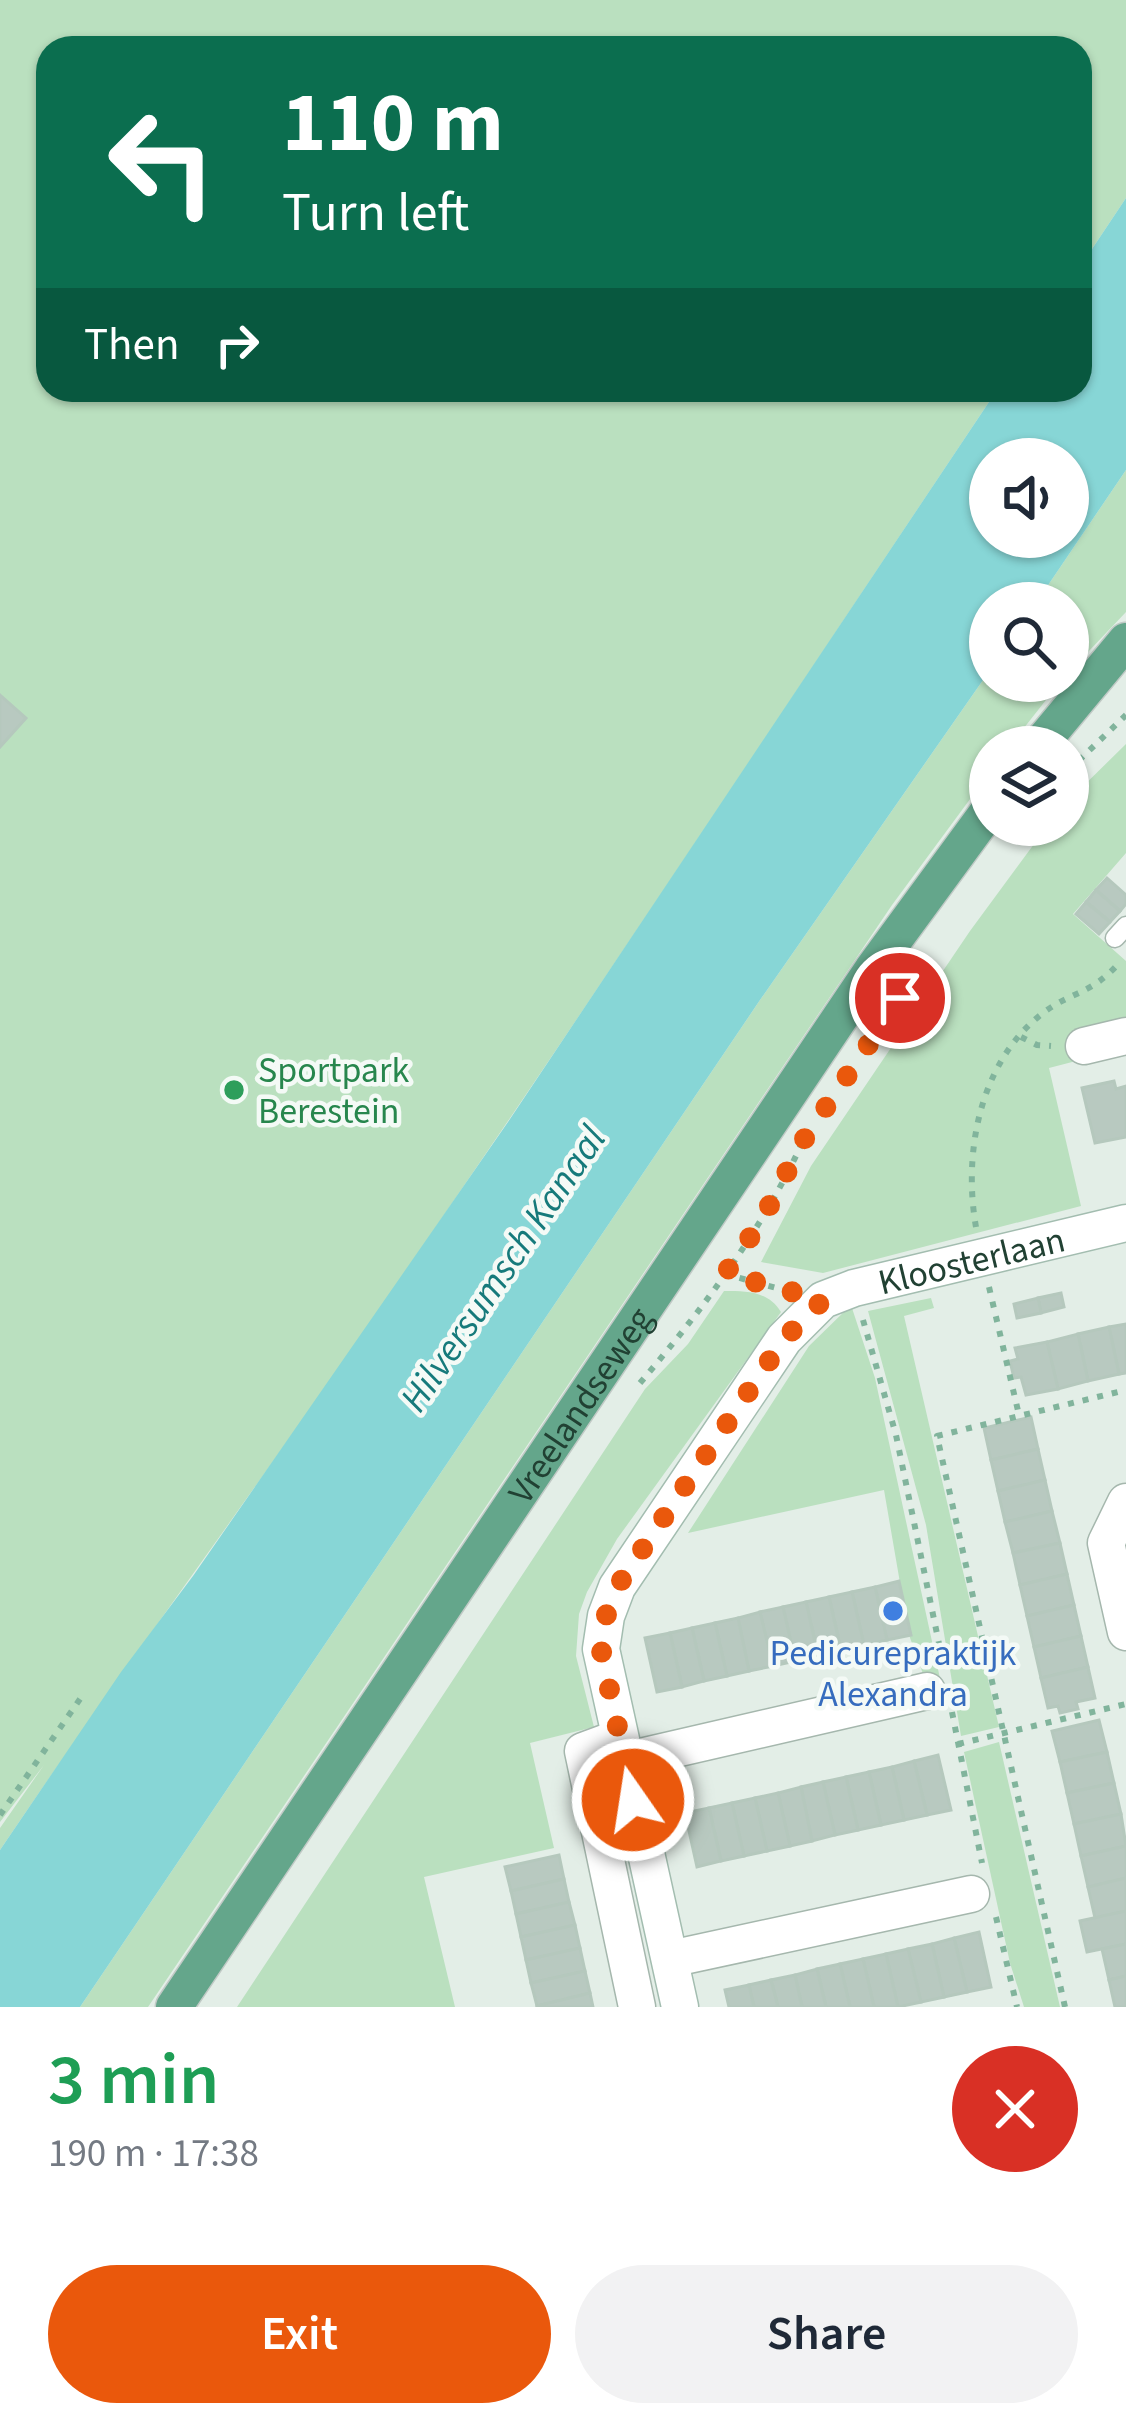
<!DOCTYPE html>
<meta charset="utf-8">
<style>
body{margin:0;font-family:"Source Sans 3",sans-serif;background:#f2f2f3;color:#1f2937;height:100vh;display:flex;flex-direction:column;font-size:45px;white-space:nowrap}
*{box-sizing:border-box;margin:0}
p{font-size:39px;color:#747a83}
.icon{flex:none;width:66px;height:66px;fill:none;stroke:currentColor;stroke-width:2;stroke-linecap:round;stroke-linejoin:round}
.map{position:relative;height:2007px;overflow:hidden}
.sheet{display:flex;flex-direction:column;background:#fff;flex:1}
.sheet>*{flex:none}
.hud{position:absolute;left:36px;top:36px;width:1056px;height:366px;border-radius:36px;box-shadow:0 3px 9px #0004;background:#0b6e4f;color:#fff;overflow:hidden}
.fabs{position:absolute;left:969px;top:438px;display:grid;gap:24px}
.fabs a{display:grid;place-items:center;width:120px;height:120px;border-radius:50%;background:#fff;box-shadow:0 3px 9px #0004;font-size:60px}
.pin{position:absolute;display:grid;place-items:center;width:102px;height:102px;color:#fff;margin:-51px;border:6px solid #fff;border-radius:50%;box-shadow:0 3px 12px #0007}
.me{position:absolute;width:132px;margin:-66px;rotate:347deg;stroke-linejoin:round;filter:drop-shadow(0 0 9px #0008)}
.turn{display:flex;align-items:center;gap:42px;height:252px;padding:0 48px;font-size:54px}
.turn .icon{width:156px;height:156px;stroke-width:2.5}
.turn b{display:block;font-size:84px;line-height:102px}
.then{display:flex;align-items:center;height:114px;padding:0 48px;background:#0003;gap:24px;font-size:45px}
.round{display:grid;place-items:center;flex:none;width:126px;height:126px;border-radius:63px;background:#f2f2f3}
.headline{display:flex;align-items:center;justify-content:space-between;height:204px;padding:0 48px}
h1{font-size:72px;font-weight:600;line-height:90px;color:#1e9e55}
.primary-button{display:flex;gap:24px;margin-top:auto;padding:24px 48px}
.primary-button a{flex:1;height:138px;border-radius:72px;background:#ea580c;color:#fff;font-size:48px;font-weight:600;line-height:138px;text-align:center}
.primary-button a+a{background:#f2f2f3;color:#1f2937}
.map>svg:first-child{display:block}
</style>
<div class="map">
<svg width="1126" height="2007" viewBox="0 0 1126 2007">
<rect width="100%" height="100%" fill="#e3eee7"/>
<g fill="#bae0bf">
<path d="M0 0H1126V198L1080 267V48H48V390H997C794 694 593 999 385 1301 259 1485 125 1665 0 1850V1828L44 1765 0 1822Z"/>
<path d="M1126 470V612L1068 673V603H1036Z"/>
<path d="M990 670V681H1061L1009 747H990V772L892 905 148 2007H80L760 1000Z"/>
<path d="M1126 744V853L1073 914 1126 961V1023L1069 1035 1076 1061 1049 1068 1081 1206 823 1273 761 1262 811 1166 970 931 1048 825H1068V801Z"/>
<path d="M724 1291C747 1291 768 1291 781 1312L617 1539 587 1592 579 1614 576 1656 594 1727 530 1743 554 1848 424 1877 455 2007H237L645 1389 688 1344Z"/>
<path d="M931 1298 934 1308 904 1316 999 1727 961 1736 926 1525 868 1311Z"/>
<path d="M851 1305 875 1378 941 1683 927 1685 909 1635 884 1490 688 1533 809 1346Z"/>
<path d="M999 1742 1060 2007H1024L1010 1963 964 1752Z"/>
</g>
<path fill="#87d6d6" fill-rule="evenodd" d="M1126 198V470L1036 603H990V670L760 1000 80 2007H0V1850L121 1672 193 1576 508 1122 997 390H1080V267ZM990 459H1068V537H990Z"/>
<g fill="#b8c9c0" stroke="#b5c8bd" stroke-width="3">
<path d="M0 695 26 718 0 747Z"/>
<path d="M1107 878 1126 895V904L1120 911 1096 890Z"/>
<path d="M1096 890 1120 911 1110 922 1086 902Z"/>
<path d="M1086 902 1110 922 1099 934 1076 914Z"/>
<path d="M1114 1081 1116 1089 1126 1086V1137L1095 1143 1082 1088Z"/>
<path d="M1061 1293 1064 1307 1041 1313 1038 1298Z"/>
<path d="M1038 1298 1041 1313 1017 1318 1014 1304Z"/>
<path d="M1126 1324V1373L1119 1374 1109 1327Z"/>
<path d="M1109 1327 1119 1374 1088 1381 1078 1334Z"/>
<path d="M1078 1334 1088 1381 1058 1389 1047 1342Z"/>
<path d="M1047 1342 1058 1389 1026 1395 1021 1377 1014 1378 1010 1361 1018 1359 1015 1348Z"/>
<path d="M1031 1417 1038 1449 991 1460 984 1428Z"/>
<path d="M1038 1449 1045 1480 998 1491 991 1460Z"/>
<path d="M1045 1480 1052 1511 1005 1522 998 1491Z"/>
<path d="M1052 1511 1060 1543 1013 1553 1005 1522Z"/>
<path d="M1060 1543 1067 1574 1020 1585 1013 1553Z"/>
<path d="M1067 1574 1074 1605 1027 1616 1020 1585Z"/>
<path d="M899 1581 911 1635 887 1640 875 1587Z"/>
<path d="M875 1587 887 1640 864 1645 852 1592Z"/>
<path d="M852 1592 864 1645 841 1650 829 1597Z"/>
<path d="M829 1597 841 1650 818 1655 806 1602Z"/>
<path d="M806 1602 818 1655 795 1661 783 1607Z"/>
<path d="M1074 1605 1081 1636 1034 1647 1027 1616Z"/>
<path d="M783 1607 795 1661 773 1666 760 1612Z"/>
<path d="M760 1612 773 1666 749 1671 738 1618Z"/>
<path d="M738 1618 749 1671 727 1676 715 1623Z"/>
<path d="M715 1623 727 1676 704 1681 692 1628Z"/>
<path d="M692 1628 704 1681 682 1687 670 1633Z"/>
<path d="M670 1633 682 1687 657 1692 645 1638Z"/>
<path d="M1081 1636 1088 1667 1041 1678 1034 1647Z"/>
<path d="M1088 1667 1095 1698 1076 1702 1078 1709 1060 1713 1058 1706 1048 1708 1041 1678Z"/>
<path d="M1099 1720 1107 1752 1060 1762 1052 1731Z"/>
<path d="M1107 1752 1114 1783 1067 1793 1060 1762Z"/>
<path d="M938 1755 951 1810 927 1815 914 1761Z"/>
<path d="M914 1761 927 1815 904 1820 892 1767Z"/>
<path d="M892 1767 904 1820 881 1825 869 1772Z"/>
<path d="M869 1772 881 1825 858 1830 846 1777Z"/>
<path d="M846 1777 858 1830 835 1835 823 1782Z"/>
<path d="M823 1782 835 1835 812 1841 801 1787Z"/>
<path d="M1114 1783 1121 1814 1074 1824 1067 1793Z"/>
<path d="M801 1787 812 1841 790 1846 778 1793Z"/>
<path d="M778 1793 790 1846 767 1851 755 1798Z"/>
<path d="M755 1798 767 1851 744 1856 732 1803Z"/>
<path d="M732 1803 744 1856 721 1861 709 1808Z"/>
<path d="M709 1808 721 1861 697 1867 685 1813Z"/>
<path d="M1121 1814 1126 1846 1081 1856 1074 1824Z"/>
<path d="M1126 1846V1878L1088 1887 1081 1856Z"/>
<path d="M559 1855 564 1879 511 1891 505 1867Z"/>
<path d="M1126 1878V1911L1095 1918 1088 1887Z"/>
<path d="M564 1879 569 1902 516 1914 511 1891Z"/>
<path d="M569 1902 575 1925 521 1937 516 1914Z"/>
<path d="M1126 1911V1944L1087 1952 1080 1921Z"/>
<path d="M575 1925 580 1948 526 1960 521 1937Z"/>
<path d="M979 1932 991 1987 967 1992 954 1938Z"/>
<path d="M954 1938 967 1992 944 1997 932 1944Z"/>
<path d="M932 1944 944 1997 921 2002 908 1949Z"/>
<path d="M1126 1944V1976L1109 1980 1102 1949Z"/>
<path d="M580 1948 585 1971 531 1983 526 1960Z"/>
<path d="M908 1949 921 2002 898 2007 886 1954Z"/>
<path d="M886 1954 898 2007H874L863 1959Z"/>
<path d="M863 1959 874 2007H850L840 1964Z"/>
<path d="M840 1964 850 2007H826L817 1969Z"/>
<path d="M817 1969 826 2007H802L795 1975Z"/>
<path d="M585 1971 590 1993 537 2006 531 1983Z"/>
<path d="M795 1975 802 2007H778L771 1980Z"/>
<path d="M1126 1976V2007H1115L1109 1980Z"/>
<path d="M771 1980 778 2007H754L749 1985Z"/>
<path d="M749 1985 754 2007H729L725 1990Z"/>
<path d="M590 1993 593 2007H537V2006Z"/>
</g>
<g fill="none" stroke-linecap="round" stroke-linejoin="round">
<defs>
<path id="lane" d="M1115 938 1126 926"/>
<g id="street">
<path d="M1084 1046 1126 1036"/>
<path d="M1126 1502 1106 1543 1126 1632"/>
<path d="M618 1738 583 1751 637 2007"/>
<path d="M623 1761 927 1691"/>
<path d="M670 1959 971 1894"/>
</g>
<g id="secondary">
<path id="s1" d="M680 2007 601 1649 606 1616 617 1587 784 1339 823 1300 854 1288 1126 1223"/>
</g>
<g id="primary">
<path d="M1038 747 1126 641"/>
<path id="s2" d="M174 2007 872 970 990 809"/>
</g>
</defs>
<use href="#lane" stroke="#a5b7ad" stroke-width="21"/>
<use href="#street" stroke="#a5b7ad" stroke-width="39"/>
<use href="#secondary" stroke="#a3bdb0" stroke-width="39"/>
<use href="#primary" stroke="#c1cac6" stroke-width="39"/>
<g stroke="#81b49c" stroke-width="6" stroke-dasharray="6 9" stroke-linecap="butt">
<path d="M1068 771 1126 715"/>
<path d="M885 1021 911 982"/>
<path d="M1021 1037 1037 1045 1051 1046"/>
<path d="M976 1227C963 1154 979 1062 1043 1013 1072 991 1091 995 1120 962"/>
<path d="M725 1274 784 1290"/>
<path d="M989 1287 1019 1415"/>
<path d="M863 1320 896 1435 943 1663"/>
<path d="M640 1383C703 1309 763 1229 803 1141"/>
<path d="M952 1712 982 1863"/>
<path d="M958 1744 1126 1704"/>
<path d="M0 1815 80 1699"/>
<path d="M996 1917 1017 2007"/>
<path d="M1065 2007 937 1436 1126 1390"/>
</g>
<use href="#lane" stroke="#fff" stroke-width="18"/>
<use href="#street" stroke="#fff" stroke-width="36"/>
<use href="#secondary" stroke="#fff" stroke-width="36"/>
<use href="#primary" stroke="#64a68b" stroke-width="36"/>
</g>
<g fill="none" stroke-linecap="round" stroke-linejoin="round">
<path stroke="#ea580c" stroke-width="21" stroke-dasharray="0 37.8" d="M633 1800 601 1649 606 1616 617 1587 784 1339 823 1300 725 1274 762 1220 803 1141 900 998"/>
</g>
<circle fill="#2e9e5b" stroke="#f4faf6" stroke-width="4.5" cx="234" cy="1090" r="12"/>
<circle fill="#3f7fe0" stroke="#f4faf6" stroke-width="4.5" cx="893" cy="1611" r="12"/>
<g text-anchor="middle" stroke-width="9" stroke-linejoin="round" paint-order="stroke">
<g font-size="36" fill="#27864d" stroke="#f4faf6" text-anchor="start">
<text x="258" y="1082">Sportpark<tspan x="258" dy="41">Berestein</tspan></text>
</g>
<g font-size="36" fill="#214133" stroke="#f4faf6">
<text dy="13" stroke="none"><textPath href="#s1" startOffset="939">Kloosterlaan</textPath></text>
<text dy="13" stroke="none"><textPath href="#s2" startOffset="726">Vreelandseweg</textPath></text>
</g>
<g font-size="36" fill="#366cbe" stroke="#f4faf6">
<text x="893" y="1665">Pedicurepraktijk<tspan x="893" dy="41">Alexandra</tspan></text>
</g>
<g font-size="39" font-style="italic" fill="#167a7b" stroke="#f4faf6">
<text transform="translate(502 1268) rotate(-56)" y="14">Hilversumsch Kanaal</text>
</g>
</g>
</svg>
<div class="fabs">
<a><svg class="icon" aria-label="sound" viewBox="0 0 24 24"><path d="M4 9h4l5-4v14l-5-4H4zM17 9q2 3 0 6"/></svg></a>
<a><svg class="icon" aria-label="search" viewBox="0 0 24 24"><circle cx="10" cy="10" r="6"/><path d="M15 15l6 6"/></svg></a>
<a><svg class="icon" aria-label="layers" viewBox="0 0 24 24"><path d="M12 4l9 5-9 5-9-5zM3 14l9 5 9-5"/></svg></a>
</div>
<div class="pin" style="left:900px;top:998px;background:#d93025"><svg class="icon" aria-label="arrive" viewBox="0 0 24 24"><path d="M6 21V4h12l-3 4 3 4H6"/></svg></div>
<svg class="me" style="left:633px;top:1800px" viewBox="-20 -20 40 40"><circle r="17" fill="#ea580c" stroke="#fff" stroke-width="3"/><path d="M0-11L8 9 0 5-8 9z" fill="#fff"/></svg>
<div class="hud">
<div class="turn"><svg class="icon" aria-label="left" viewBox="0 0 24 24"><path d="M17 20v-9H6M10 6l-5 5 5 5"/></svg><div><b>110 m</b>Turn left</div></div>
<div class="then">Then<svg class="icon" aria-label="right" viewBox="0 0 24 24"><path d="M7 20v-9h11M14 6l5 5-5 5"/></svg></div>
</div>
</div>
<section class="sheet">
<div class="headline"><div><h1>3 min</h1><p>190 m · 17:38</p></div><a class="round" style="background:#d93025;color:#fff"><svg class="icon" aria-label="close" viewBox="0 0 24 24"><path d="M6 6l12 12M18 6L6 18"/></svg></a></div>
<div class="primary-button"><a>Exit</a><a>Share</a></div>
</section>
